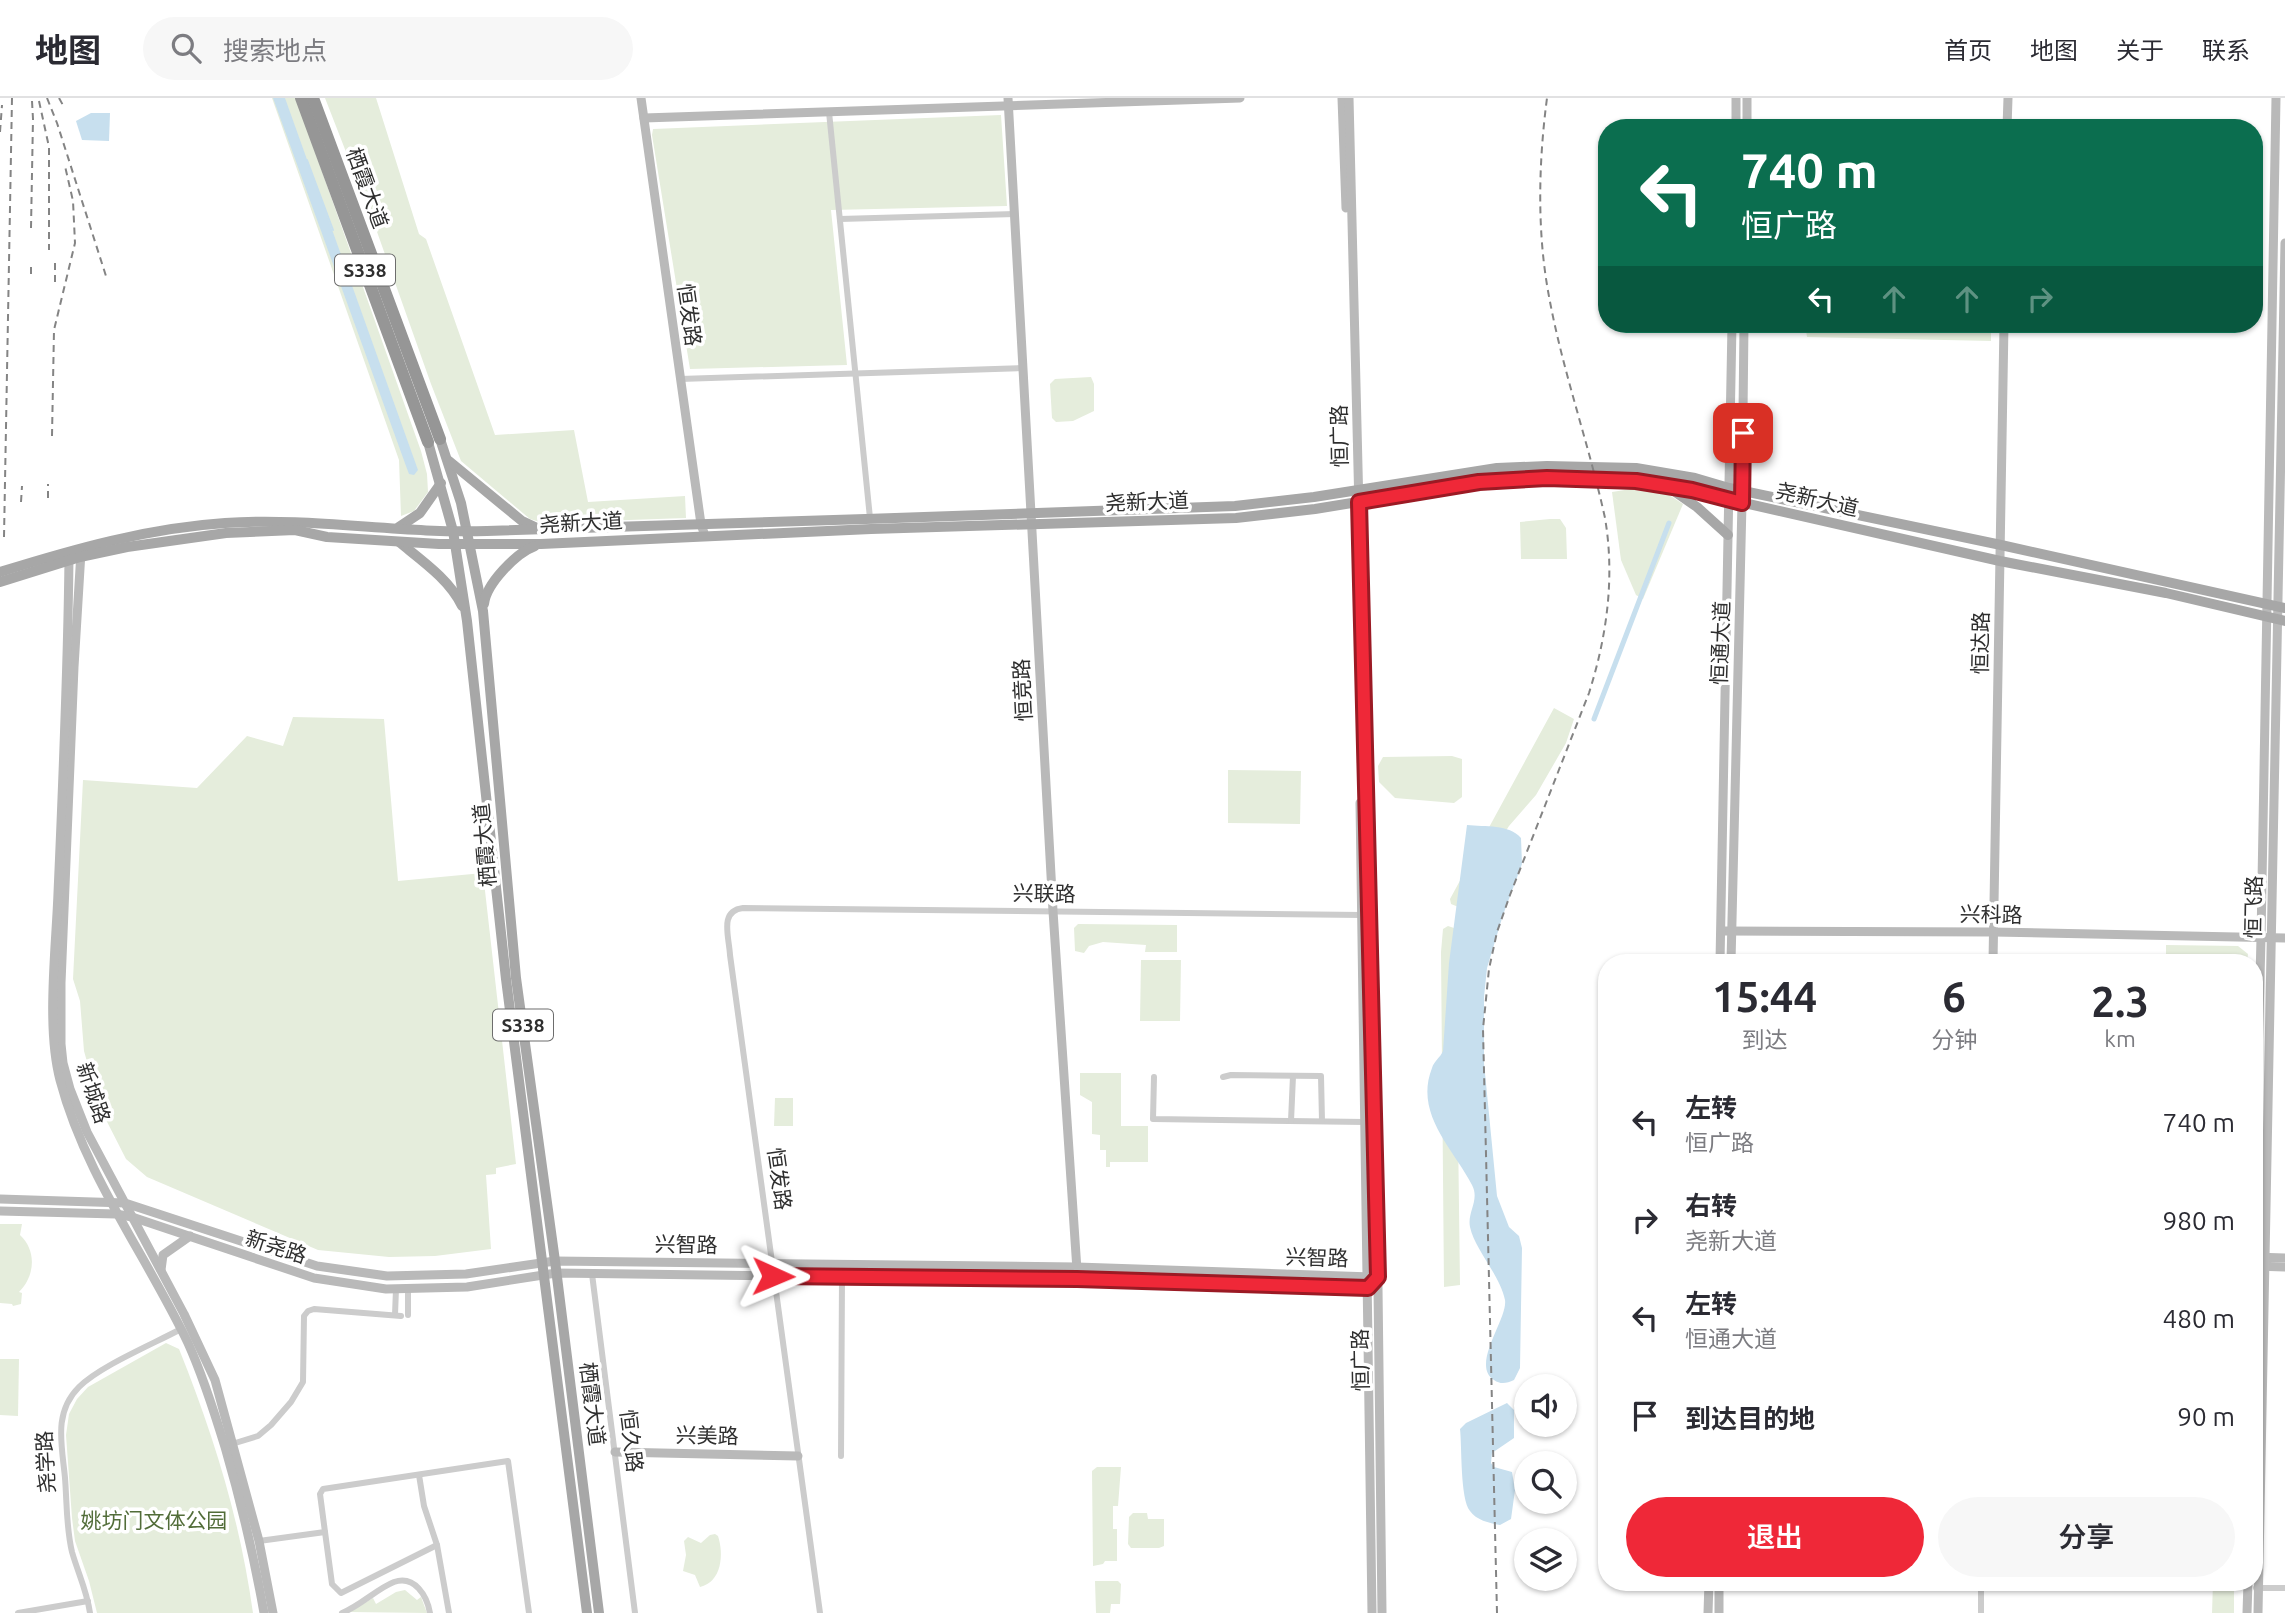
<!DOCTYPE html>
<html lang="zh">
<meta charset="utf-8">
<style>
body{margin:0;font-family:Ubuntu,"Noto Sans SC",sans-serif;background:#f7f7f7;color:#2b2b33;height:100vh;display:flex;flex-direction:column;font-size:26px;white-space:nowrap}
*{box-sizing:border-box;margin:0}
p{font-size:23px;color:#7c7c81}
.icon{flex:none;width:38px;height:38px;fill:none;stroke:currentColor;stroke-width:2;stroke-linecap:round;stroke-linejoin:round}
.map{position:relative;flex:1;overflow:hidden}
.sheet{position:absolute;left:1598px;top:856px;width:665px;height:637px;display:flex;flex-direction:column;background:#fff;border-radius:28px;box-shadow:0 2px 5px #0004}
.sheet>*{flex:none}
.guide{position:absolute;left:1598px;top:21px;width:665px;height:214px;border-radius:28px;box-shadow:0 2px 5px #0004;background:#0b6e4f;color:#fff;overflow:hidden}
.tools{position:absolute;left:1514px;top:1276px;display:grid;gap:14px}
.tools a{display:grid;place-items:center;width:63px;height:63px;border-radius:50%;background:#fff;box-shadow:0 2px 5px #0004;font-size:35px}
.pin{position:absolute;display:grid;place-items:center;width:60px;height:60px;color:#fff;margin:-30px;border-radius:14px;box-shadow:0 4px 10px #0006}
.me{position:absolute;width:77px;margin:-38px;rotate:91deg;stroke-linejoin:round;filter:drop-shadow(0 0 5px #0008)}
.turn{display:flex;align-items:center;gap:24px;height:147px;padding:0 28px;font-size:32px}
.turn .icon{width:91px;height:91px;stroke-width:2.5}
.turn b{display:block;font-size:49px;line-height:60px}
.lanes{display:flex;align-items:center;height:66px;padding:0 28px;background:#0003;justify-content:center;gap:35px;direction:ltr}
.lanes .off{opacity:.35}
.eta{display:flex;justify-content:space-evenly;align-items:center;height:119px;text-align:center}
.eta b{font-size:42px;font-weight:600;line-height:49px}
.button{display:flex;gap:14px;margin-top:auto;padding:14px 28px}
.button a{flex:1;height:80px;border-radius:42px;background:#ef2838;color:#fff;font-size:28px;font-weight:600;line-height:80px;text-align:center}
.button a+a{background:#f7f7f7;color:#2b2b33}
ul{padding:0;list-style:none}
li{display:flex;align-items:center;gap:21px;height:98px;padding:0 28px}
li div{flex:1}
li b{display:block;font-size:26px}
li em{font-style:normal}
header{display:flex;align-items:center;gap:42px;box-sizing:border-box;height:98px;padding:0 35px;background:#fff;border-bottom:2px solid #e1e1e2}
header strong{font-size:33px}
nav{display:flex;gap:38px;margin-inline-start:auto;font-size:24px}
.search{width:490px;height:63px;background:#f7f7f7;display:flex;align-items:center;gap:18px;box-sizing:border-box;padding:0 24px;border-radius:38px;color:#7c7c81;font-size:26px}
.map>svg:first-child{display:block}
</style>
<header>
<strong>地图</strong>
<div class="search"><svg class="icon" aria-label="search" viewBox="0 0 24 24"><circle cx="10" cy="10" r="6"/><path d="M15 15l6 6"/></svg>搜索地点</div>
<nav><a>首页</a><a>地图</a><a>关于</a><a>联系</a></nav>
</header>
<div class="map">
<svg width="2285" height="1515" viewBox="0 0 2285 1515">
<rect width="100%" height="100%" fill="#fff"/>
<g fill="#e5eddc">
<path d="M272 0H296L421 353 427 376 428 394 414 413 401 418 399 362Z"/>
<path d="M325 0H376L419 136 426 141 495 337 574 332 588 404 685 398 686 420 543 425 530 421 461 363 431 286 376 131Z"/>
<path d="M1001 17 1007 108 831 112 847 267 690 271 652 37 653 31Z"/>
<path d="M1805 226H1991V243L1807 239Z"/>
<path d="M1091 279 1094 286V313L1073 323 1056 324 1052 320 1050 286 1055 281Z"/>
<path d="M1631 391 1666 395 1683 406 1643 501 1636 497 1621 462 1612 394Z"/>
<path d="M1550 421H1560L1566 430 1567 461H1521L1520 424Z"/>
<path d="M1554 610 1574 621 1566 645 1536 697 1509 728 1481 772 1466 812 1451 806 1450 801Z"/>
<path d="M293 619 384 621 398 783 483 775 516 1066 496 1070V1076L486 1077 491 1151 435 1158 389 1159 318 1152 147 1079 126 1061 100 1010 84 953 80 903 73 881 83 682 197 690 247 638 283 648Z"/>
<path d="M1452 658 1462 661V699L1454 705 1395 700 1379 684 1378 668 1383 659Z"/>
<path d="M1228 672 1301 673 1300 726 1228 725Z"/>
<path d="M1078 826 1177 827V854H1145L1146 847 1103 844 1089 848 1084 855 1075 853 1074 830Z"/>
<path d="M1448 828 1457 831 1456 874 1460 1187 1444 1189 1441 854 1443 831Z"/>
<path d="M2166 847 2238 848 2248 856 2247 864H2166Z"/>
<path d="M1141 862H1181L1180 923H1140Z"/>
<path d="M1080 975H1121V1028H1148V1064H1110V1069H1106V1052H1100V1037L1092 1036V1004L1080 997Z"/>
<path d="M775 1000H793V1028H774Z"/>
<path d="M0 1126H22L20 1137C37 1153 35 1178 19 1194L22 1195 21 1206 13 1208 12 1206 0 1205Z"/>
<path d="M166 1245 179 1251C214 1338 240 1422 253 1515H97L89 1483 75 1443 72 1420 66 1337 69 1316 77 1301 88 1289Z"/>
<path d="M0 1261H19L18 1318 0 1317Z"/>
<path d="M1097 1369H1121L1118 1408H1113V1431H1117V1463H1105L1103 1466 1093 1468 1092 1373Z"/>
<path d="M1147 1415 1148 1421H1164V1448L1159 1450H1131L1128 1446 1129 1419 1133 1415Z"/>
<path d="M715 1436 718 1438C724 1456 722 1484 700 1489L695 1477 683 1473 686 1457 684 1443 688 1439 701 1445 710 1437Z"/>
<path d="M1095 1483H1118L1121 1486 1120 1506H1111L1110 1515H1096Z"/>
<path d="M2213 1484H2234V1515H2212Z"/>
<path d="M405 1492 417 1502 421 1499 427 1515 350 1514 373 1500 376 1506 396 1494Z"/>
</g>
<g fill="#c7dfee">
<path d="M273 0H285L418 372 414 377 409 376 406 368Z"/>
<path d="M91 15H110L109 43 82 42 76 23Z"/>
<path d="M1467 727C1485 729 1509 726 1521 740L1522 766 1503 817 1487 870 1484 899V965L1497 1098 1509 1129 1519 1138 1522 1150 1520 1270 1514 1282C1507 1285 1501 1287 1494 1282 1470 1267 1508 1221 1505 1202 1500 1177 1475 1152 1470 1129 1467 1114 1480 1102 1472 1087 1453 1050 1414 1016 1432 970 1434 963 1440 960 1443 953L1449 865Z"/>
<path d="M1507 1305 1514 1312V1340L1492 1355 1491 1365 1494 1369 1512 1374 1515 1392 1511 1421 1500 1427C1489 1425 1476 1422 1470 1413 1460 1401 1462 1348 1460 1331L1466 1325Z"/>
</g>
<g fill="none" stroke-linecap="round" stroke-linejoin="round">
<path stroke="#c7dfee" stroke-width="2" d="M307 62 333 132"/>
<path stroke="#c7dfee" stroke-width="5" d="M1594 621 1669 425"/>
<g stroke="#ccc" stroke-width="6">
<path d="M829 14 870 420"/>
<path d="M840 121 1015 116"/>
<path d="M680 281 1024 270"/>
<path d="M1154 979 1153 1021 1365 1024"/>
<path d="M1223 979 1231 977 1321 978 1322 1023"/>
<path d="M1291 1023 1293 978"/>
<path d="M592 1176 635 1515"/>
<path d="M395 1217 396 1191"/>
<path d="M408 1217V1190"/>
<path d="M232 1346 258 1338 271 1327 291 1304 303 1284 304 1218 308 1213 314 1211 401 1218"/>
<path d="M841 1358 842 1179"/>
<path d="M419 1377 424 1408 437 1447 449 1515"/>
<path d="M325 1434 332 1486 341 1495 437 1447"/>
<path d="M259 1443 325 1434 320 1396 323 1391 508 1363 529 1515"/>
<path d="M2256 1490H2285"/>
<path d="M18 1515 88 1503"/>
<path d="M90 1515C87 1493 78 1475 72 1454 66 1429 67 1405 65 1380 62 1347 53 1315 79 1289 100 1268 153 1246 181 1231"/>
<path d="M342 1515C360 1508 378 1490 394 1484 415 1477 427 1498 430 1515"/>
<path d="M820 1515 730 857C729 838 719 813 743 810L1362 817"/>
<path d="M1981 1515V1484"/>
</g>
<g stroke="#b9b9b9" stroke-width="9">
<path d="M641 0 701 426 705 438"/>
<path d="M1008 0 1053 813 1077 1172"/>
<path d="M1342 0 1346 110"/>
<path d="M1349 0 1378 1190 1382 1515"/>
<path d="M644 20 1240 0"/>
<path d="M1736 30V0"/>
<path d="M1747 30V0"/>
<path d="M2007 30 2008 0"/>
<path d="M81 454 74 569 61 885V946L63 965 70 991 87 1034 184 1216 215 1282 259 1443 273 1515"/>
<path d="M69 458C68 570 63 682 58 795 56 850 46 929 60 982 85 1077 146 1157 188 1245 203 1278 214 1313 225 1349 241 1404 254 1458 264 1515"/>
<path d="M1360 705 1372 1515"/>
<path d="M1725 833 1993 834 2285 840"/>
<path d="M1720 864 1732 226"/>
<path d="M1731 864 1742 405 1744 226"/>
<path d="M1993 864 2004 226"/>
<path d="M0 1101 125 1105 317 1168 387 1178 466 1176 555 1163 1077 1169 1372 1179"/>
<path d="M0 1113 116 1116 132 1119 314 1180 386 1191 467 1189 556 1175 1077 1182 1368 1190 1372 1186"/>
<path d="M2254 1124 2261 840 2276 0"/>
<path d="M2254 1159 2285 1160"/>
<path d="M2254 1168 2285 1169"/>
<path d="M161 1172 163 1157 190 1138"/>
<path d="M615 1354 798 1358"/>
<path d="M1708 1515 1709 1484"/>
<path d="M1719 1515V1484"/>
<path d="M2247 1515 2248 1484"/>
<path d="M2258 1515 2285 145"/>
</g>
<g stroke="#a7a7a7" stroke-width="10">
<path d="M440 341 461 405 483 513 516 880 555 1163 599 1515"/>
<path d="M428 344 453 433 467 523 506 881 587 1515"/>
<path d="M449 363 522 423 537 430"/>
<path d="M1668 389 1697 409 1728 437"/>
<path d="M399 429 420 415 441 385"/>
<path d="M399 444C421 462 450 482 462 508"/>
<path d="M0 474C74 451 148 430 225 425 312 419 400 436 487 433 736 426 986 417 1235 408L1314 399 1497 370 1547 368 1636 370 1695 380 1729 390 2001 447 2285 510"/>
<path d="M0 484 80 459 127 449 226 435 295 432 327 439 439 446H541L871 431 1236 420 1315 411 1438 391 1520 381 1635 383 1665 387 2000 463 2166 495 2285 523"/>
<path d="M484 506C486 486 516 455 535 448"/>
</g>
<g stroke="#969696" stroke-width="12">
<path d="M301 0 428 344"/>
<path d="M313 0 440 341"/>
</g>
<g stroke="#848484" stroke-width="2" stroke-dasharray="7 5" stroke-linecap="butt">
<path d="M47 0 57 25 106 178"/>
<path d="M59 0 64 9"/>
<path d="M39 3 49 49V152"/>
<path d="M0 34 2 7"/>
<path d="M31 130 33 21 32 3"/>
<path d="M31 176V166"/>
<path d="M55 184V164"/>
<path d="M52 338 54 232 75 145 73 103 65 68"/>
<path d="M48 400V386"/>
<path d="M21 404 22 388"/>
<path d="M4 439 12 0"/>
<path d="M1497 1515 1483 931 1489 871 1497 834 1510 797 1589 595C1607 538 1615 479 1605 420 1588 342 1560 266 1547 187 1537 126 1539 61 1547 0"/>
</g>
</g>
<g fill="none" stroke-linecap="round" stroke-linejoin="round">
<defs>
<path id="route" d="M773 1178 1077 1181 1368 1190 1378 1179 1359 404 1479 384 1547 380 1636 383 1692 392 1742 405 1743 335"/>
</defs>
<use href="#route" stroke="#9b1a24" stroke-width="18"/>
<use href="#route" stroke="#ef2838" stroke-width="12"/>
</g>
<g text-anchor="middle" stroke-width="7" stroke-linejoin="round" paint-order="stroke">
<g fill="#fff" stroke="#6d6d6d" stroke-width="2">
<rect x="335" y="156.5" width="60" height="31" rx="5"/>
<rect x="493" y="911.5" width="60" height="31" rx="5"/>
</g>
<g font-size="19" font-weight="bold" fill="#2f2f2f">
<text x="365" y="179">S338</text>
<text x="523" y="934">S338</text>
</g>
<g font-size="21" fill="#2f2f2f" stroke="#fff">
<text transform="translate(367 90) rotate(70)" y="7">栖霞大道</text>
<text transform="translate(689 217) rotate(82)" y="7">恒发路</text>
<text transform="translate(1340 338) rotate(-91)" y="7">恒广路</text>
<text transform="translate(1817 402) rotate(13)" y="7">尧新大道</text>
<text transform="translate(1147 404) rotate(-2)" y="7">尧新大道</text>
<text transform="translate(581 425) rotate(-3)" y="7">尧新大道</text>
<text transform="translate(1721 545) rotate(-88)" y="7">恒通大道</text>
<text transform="translate(1981 545) rotate(-89)" y="7">恒达路</text>
<text transform="translate(1023 592) rotate(-93)" y="7">恒竞路</text>
<text transform="translate(485 747) rotate(-95)" y="7">栖霞大道</text>
<text transform="translate(1044 796) rotate(1)" y="7">兴联路</text>
<text transform="translate(2254 809) rotate(-89)" y="7">恒飞路</text>
<text transform="translate(1991 817) rotate(1)" y="7">兴科路</text>
<text transform="translate(93 995) rotate(71)" y="7">新城路</text>
<text transform="translate(779 1081) rotate(82)" y="7">恒发路</text>
<text transform="translate(686 1147) rotate(1)" y="7">兴智路</text>
<text transform="translate(276 1149) rotate(18)" y="7">新尧路</text>
<text transform="translate(1317 1160) rotate(2)" y="7">兴智路</text>
<text transform="translate(1361 1262) rotate(-91)" y="7">恒广路</text>
<text transform="translate(592 1306) rotate(83)" y="7">栖霞大道</text>
<text transform="translate(707 1338) rotate(1)" y="7">兴美路</text>
<text transform="translate(631 1343) rotate(83)" y="7">恒久路</text>
<text transform="translate(46 1364) rotate(-93)" y="7">尧学路</text>
</g>
<g font-size="21" fill="#526d39" stroke="#fff">
<text x="154" y="1430">姚坊门文体公园</text>
</g>
</g>
</svg>
<div class="tools">
<a><svg class="icon" aria-label="sound" viewBox="0 0 24 24"><path d="M4 9h4l5-4v14l-5-4H4zM17 9q2 3 0 6"/></svg></a>
<a><svg class="icon" aria-label="search" viewBox="0 0 24 24"><circle cx="10" cy="10" r="6"/><path d="M15 15l6 6"/></svg></a>
<a><svg class="icon" aria-label="layers" viewBox="0 0 24 24"><path d="M12 4l9 5-9 5-9-5zM3 14l9 5 9-5"/></svg></a>
</div>
<div class="pin" style="left:1743px;top:335px;background:#d93025"><svg class="icon" aria-label="arrive" viewBox="0 0 24 24"><path d="M6 21V4h12l-3 4 3 4H6"/></svg></div>
<svg class="me" style="left:773px;top:1178px" viewBox="-20 -20 40 40"><path d="M0-17L14 15 0 8-14 15z" fill="#ef2838" stroke="#fff" stroke-width="4"/></svg>
<div class="guide">
<div class="turn"><svg class="icon" aria-label="left" viewBox="0 0 24 24"><path d="M17 20v-9H6M10 6l-5 5 5 5"/></svg><div><b>740 m</b>恒广路</div></div>
<div class="lanes"><svg class="icon" aria-label="left" viewBox="0 0 24 24"><path d="M17 20v-9H6M10 6l-5 5 5 5"/></svg><svg class="icon off" aria-label="ahead" viewBox="0 0 24 24"><path d="M12 20V5M6 11l6-6 6 6"/></svg><svg class="icon off" aria-label="ahead" viewBox="0 0 24 24"><path d="M12 20V5M6 11l6-6 6 6"/></svg><svg class="icon off" aria-label="right" viewBox="0 0 24 24"><path d="M7 20v-9h11M14 6l5 5-5 5"/></svg></div>
</div>
<section class="sheet">
<div class="eta">
<div><b>15:44</b><p>到达</p></div>
<div><b>6</b><p>分钟</p></div>
<div><b>2.3</b><p>km</p></div>
</div>
<ul>
<li><svg class="icon" aria-label="left" viewBox="0 0 24 24"><path d="M17 20v-9H6M10 6l-5 5 5 5"/></svg><div><b>左转</b><p>恒广路</p></div><em>740 m</em></li>
<li><svg class="icon" aria-label="right" viewBox="0 0 24 24"><path d="M7 20v-9h11M14 6l5 5-5 5"/></svg><div><b>右转</b><p>尧新大道</p></div><em>980 m</em></li>
<li><svg class="icon" aria-label="left" viewBox="0 0 24 24"><path d="M17 20v-9H6M10 6l-5 5 5 5"/></svg><div><b>左转</b><p>恒通大道</p></div><em>480 m</em></li>
<li><svg class="icon" aria-label="arrive" viewBox="0 0 24 24"><path d="M6 21V4h12l-3 4 3 4H6"/></svg><div><b>到达目的地</b></div><em>90 m</em></li>
</ul>
<div class="button"><a>退出</a><a>分享</a></div>
</section>
</div>
